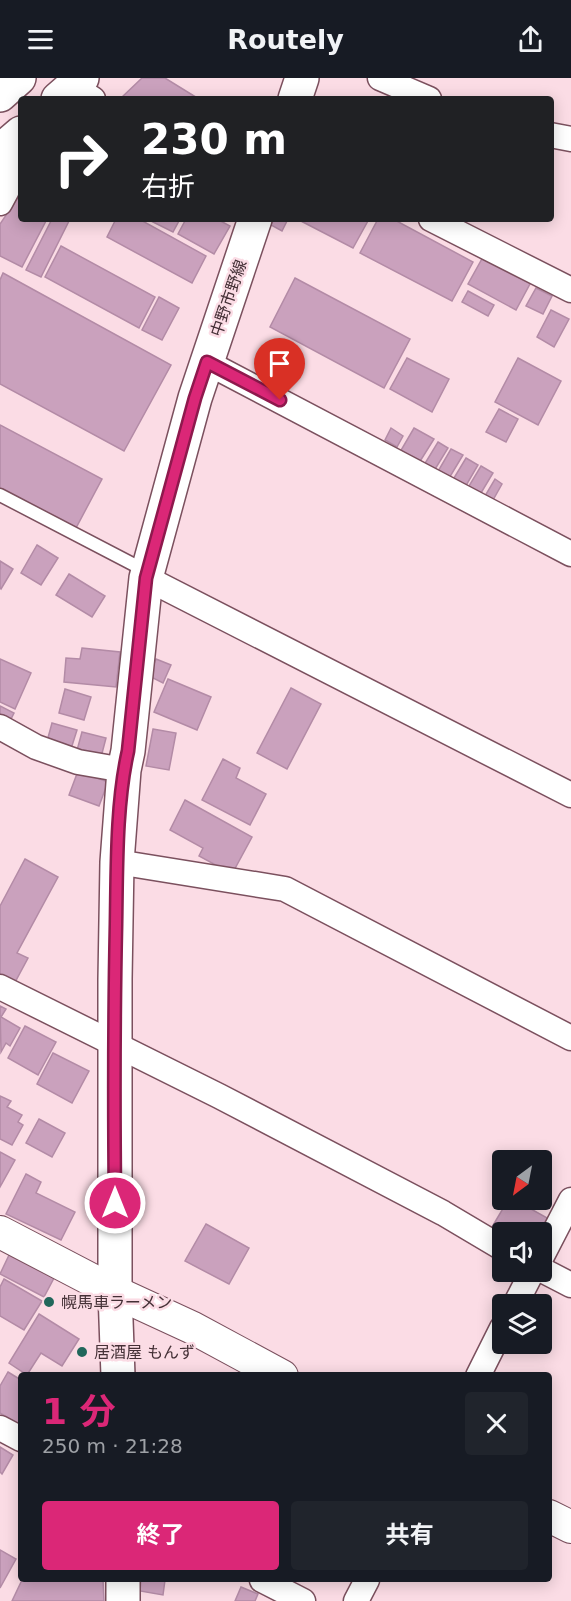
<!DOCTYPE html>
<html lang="ja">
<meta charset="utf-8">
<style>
body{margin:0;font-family:"DejaVu Sans","Noto Sans JP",sans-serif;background:#20242c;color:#f1f3f6;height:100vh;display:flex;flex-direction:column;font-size:22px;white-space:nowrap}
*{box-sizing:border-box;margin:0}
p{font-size:20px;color:#9ea1a6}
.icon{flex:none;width:33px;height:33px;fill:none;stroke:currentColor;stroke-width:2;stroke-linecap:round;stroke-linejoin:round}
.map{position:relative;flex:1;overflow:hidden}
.panel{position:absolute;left:18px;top:1294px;width:534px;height:210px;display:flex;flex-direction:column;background:#171b24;border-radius:6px;box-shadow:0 3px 15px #0003}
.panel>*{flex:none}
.guide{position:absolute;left:18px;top:18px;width:536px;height:126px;border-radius:6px;box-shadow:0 3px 15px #0003;background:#202124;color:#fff;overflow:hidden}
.needle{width:39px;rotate:212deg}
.controls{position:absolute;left:492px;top:1072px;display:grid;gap:12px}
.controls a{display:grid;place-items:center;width:60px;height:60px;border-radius:6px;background:#171b24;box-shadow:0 3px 15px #0003;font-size:30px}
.pin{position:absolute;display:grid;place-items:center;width:51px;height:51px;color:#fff;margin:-62px -26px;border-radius:50% 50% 50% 0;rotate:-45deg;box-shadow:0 0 6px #0007}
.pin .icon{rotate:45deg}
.me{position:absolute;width:66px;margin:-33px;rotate:0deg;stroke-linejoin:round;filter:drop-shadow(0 0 4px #0008)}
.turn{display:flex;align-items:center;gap:21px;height:126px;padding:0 24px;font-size:27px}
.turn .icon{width:78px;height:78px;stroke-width:2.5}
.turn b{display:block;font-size:42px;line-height:51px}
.round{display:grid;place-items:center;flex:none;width:63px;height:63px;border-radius:6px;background:#20242c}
.head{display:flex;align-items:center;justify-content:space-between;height:102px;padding:0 24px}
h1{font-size:36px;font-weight:700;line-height:45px;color:#db2777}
.primary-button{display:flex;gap:12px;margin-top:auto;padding:12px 24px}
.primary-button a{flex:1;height:69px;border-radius:6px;background:#db2777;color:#fff;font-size:24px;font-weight:700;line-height:69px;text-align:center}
.primary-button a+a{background:#20242c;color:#f1f3f6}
header{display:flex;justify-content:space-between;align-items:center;height:78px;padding:0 24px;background:#171b24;font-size:27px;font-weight:700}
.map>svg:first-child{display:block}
</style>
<header><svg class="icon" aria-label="menu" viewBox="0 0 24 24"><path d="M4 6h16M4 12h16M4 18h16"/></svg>Routely<svg class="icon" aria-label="share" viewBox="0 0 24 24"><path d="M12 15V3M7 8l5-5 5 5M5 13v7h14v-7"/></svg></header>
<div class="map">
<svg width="571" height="1523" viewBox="0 0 571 1523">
<rect width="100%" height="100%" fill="#fbdce5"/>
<g fill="#caa1bd" stroke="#b38ba6" stroke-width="1.5">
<path d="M142 0H165L199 21 121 20Z"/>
<path d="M21 115V141H47L22 189 0 178V146Z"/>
<path d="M52 141H70L41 199 26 192Z"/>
<path d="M116 141H139L206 178 192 205 107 159Z"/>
<path d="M147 141H180L173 154Z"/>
<path d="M186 141H217L230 148 214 176 178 156Z"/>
<path d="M274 141H288L282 153 271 147Z"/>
<path d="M297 141H369L353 170Z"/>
<path d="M378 141H393L473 184 452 223 360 175Z"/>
<path d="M61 168 155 219 139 250 45 199Z"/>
<path d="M483 179 531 204 516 232 468 206Z"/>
<path d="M3 195 171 287 124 373 0 306V202Z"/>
<path d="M295 200 410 261 384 310 270 249Z"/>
<path d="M536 210 552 218 543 236 526 228Z"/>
<path d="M468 213 494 227 488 238 462 224Z"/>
<path d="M159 219 179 230 162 262 142 252Z"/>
<path d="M551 232 569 241 554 269 537 259Z"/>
<path d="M407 280 449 301 432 334 390 311Z"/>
<path d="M518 280 561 303 538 347 495 324Z"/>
<path d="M499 331 518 341 506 364 486 354Z"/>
<path d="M0 347 102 401 76 450 0 410Z"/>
<path d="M391 350 403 358 397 369 385 362Z"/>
<path d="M414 350 434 361 419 385 400 374Z"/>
<path d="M438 364 448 370 434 393 424 387Z"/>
<path d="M451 371 463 377 448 402 437 395Z"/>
<path d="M466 380 478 387 464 411 451 405Z"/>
<path d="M481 388 493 395 478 420 466 413Z"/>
<path d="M495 401 502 406 493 422 485 418Z"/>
<path d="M37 467 58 480 41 507 21 495Z"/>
<path d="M0 483 13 491 1 511 0 510Z"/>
<path d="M69 496 105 518 92 539 56 517Z"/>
<path d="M82 570 120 574 116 609 64 604 66 580 80 581Z"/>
<path d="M0 581 31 595 15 631 0 624Z"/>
<path d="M156 581 171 587 163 605 149 598Z"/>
<path d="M168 601 211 619 197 652 154 634Z"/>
<path d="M291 610 321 626 287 691 257 675Z"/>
<path d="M65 611 91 619 84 642 59 635Z"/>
<path d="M0 628 14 635 8 647 0 643Z"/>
<path d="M52 645 77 652 70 674 46 667Z"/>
<path d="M153 651 176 655 169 692 146 688Z"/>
<path d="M82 654 106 660 100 683 76 676Z"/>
<path d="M223 681 240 690 236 700 266 716 250 747 202 722Z"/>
<path d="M78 693 108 704 99 728 69 717Z"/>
<path d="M185 722 252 759 232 796 199 778 203 770 170 752Z"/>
<path d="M25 781 58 799 17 875 28 880 13 908 0 901V828Z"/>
<path d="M0 928 6 931 1 939 20 950 10 968 6 965 1 974Z"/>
<path d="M25 948 56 964 38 997 8 980Z"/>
<path d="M53 975 89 993 72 1025 37 1006Z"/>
<path d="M0 1018 11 1023 7 1029 22 1037 18 1044 23 1047 12 1067 0 1061Z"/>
<path d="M39 1041 65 1055 52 1079 26 1065Z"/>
<path d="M0 1074 15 1082 0 1109Z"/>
<path d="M26 1096 41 1104 36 1115 75 1134 61 1162 6 1136Z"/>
<path d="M508 1122H515L549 1141 541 1155H503L492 1149Z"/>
<path d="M206 1146 249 1170 229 1206 185 1183Z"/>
<path d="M10 1175 54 1200 44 1219 0 1196Z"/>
<path d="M4 1201 42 1223 24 1252 0 1238V1209Z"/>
<path d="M39 1236 79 1261 62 1288 41 1275 27 1297 9 1285Z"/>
<path d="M8 1294 21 1302V1348L0 1335V1308Z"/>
<path d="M0 1369 13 1377 2 1396 0 1394Z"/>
<path d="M0 1472 16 1481 0 1510Z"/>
<path d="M22 1502H103L104 1523H12Z"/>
<path d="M141 1502H165L163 1517 140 1513Z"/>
<path d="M241 1509 258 1516 255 1523H235Z"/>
</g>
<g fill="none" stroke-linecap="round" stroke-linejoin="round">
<defs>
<path id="service" d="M0 417 146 493"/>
<g id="minor">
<path d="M380 0 429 21"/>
<path d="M73 8 93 21"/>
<path d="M550 57 571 61"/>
<path d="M0 125 7 112 10 65"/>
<path d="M431 141 571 212"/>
<path d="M206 284 571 476"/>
<path d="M146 500 571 717"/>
<path d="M0 649 36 669 78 684 124 692"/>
<path d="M117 784 285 811 571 960"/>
<path d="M0 909 219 1018 443 1135 502 1170"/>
<path d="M542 1178 571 1122"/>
<path d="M542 1192 571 1207"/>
<path d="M515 1227 532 1194"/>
<path d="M478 1298 502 1250"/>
<path d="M0 1350 21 1361"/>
<path d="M262 1502 303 1523"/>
<path d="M356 1523 367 1502"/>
</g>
<g id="tertiary">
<path d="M0 1154 115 1214 193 1250 282 1298"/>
<path d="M549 1438 571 1449"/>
</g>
<g id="secondary">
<path d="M295 21 302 0"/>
<path d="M118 1298 115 1214V901L117 784 124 692 128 673 146 500 195 320 255 141"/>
<path d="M123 1502V1523"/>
</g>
<g id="primary">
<path d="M0 17 19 0"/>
<path d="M58 21 82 0"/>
<path d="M0 73 21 55"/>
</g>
</defs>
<use href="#service" stroke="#7b505e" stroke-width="15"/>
<use href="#minor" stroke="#7b505e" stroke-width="27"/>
<use href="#tertiary" stroke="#7b505e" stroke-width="34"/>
<use href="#secondary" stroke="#7b505e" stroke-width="36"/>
<use href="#primary" stroke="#7b505e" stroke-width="36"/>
<use href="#service" stroke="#fff" stroke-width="12"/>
<use href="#minor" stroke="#fff" stroke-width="24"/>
<use href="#tertiary" stroke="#fff" stroke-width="32"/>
<use href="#secondary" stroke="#fff" stroke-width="33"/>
<use href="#primary" stroke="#fff" stroke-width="33"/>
</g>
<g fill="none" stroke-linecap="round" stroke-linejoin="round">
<defs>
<path id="route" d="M115 1125C114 1032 114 939 116 846 117 790 116 726 128 673L146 500 195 320 207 284 280 322"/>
</defs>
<use href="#route" stroke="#8e194d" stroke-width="15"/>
<use href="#route" stroke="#db2777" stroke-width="10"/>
</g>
<g fill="#21675b" stroke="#fbdce5" stroke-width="2">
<circle cx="49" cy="1224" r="6"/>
<circle cx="82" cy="1274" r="6"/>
</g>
<g text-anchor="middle" stroke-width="5" stroke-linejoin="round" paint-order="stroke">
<g font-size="16" fill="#443036" stroke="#fbdce5">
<text transform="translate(228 220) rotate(-71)" y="6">中野市野線</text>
</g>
<g font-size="16" fill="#443036" stroke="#fbdce5" text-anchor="start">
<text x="61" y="1230">幌馬車ラーメン</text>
<text x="94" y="1280">居酒屋 もんず</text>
</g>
</g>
</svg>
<div class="controls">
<a><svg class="needle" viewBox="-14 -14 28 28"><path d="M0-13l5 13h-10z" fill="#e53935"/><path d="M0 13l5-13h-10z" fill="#9ea1a6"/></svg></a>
<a><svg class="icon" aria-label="sound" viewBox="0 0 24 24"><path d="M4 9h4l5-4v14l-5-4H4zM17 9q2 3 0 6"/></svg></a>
<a><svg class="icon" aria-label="layers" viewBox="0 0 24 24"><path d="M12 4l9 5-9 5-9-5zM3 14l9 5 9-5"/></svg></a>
</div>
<div class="pin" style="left:280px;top:322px;background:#d93025"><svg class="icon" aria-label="arrive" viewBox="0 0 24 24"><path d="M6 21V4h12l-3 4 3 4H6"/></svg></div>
<svg class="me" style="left:115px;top:1125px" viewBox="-20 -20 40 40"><circle r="17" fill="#db2777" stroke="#fff" stroke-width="3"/><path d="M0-11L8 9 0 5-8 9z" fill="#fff"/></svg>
<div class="guide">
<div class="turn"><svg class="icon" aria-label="right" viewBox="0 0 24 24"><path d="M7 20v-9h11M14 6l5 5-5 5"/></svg><div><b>230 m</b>右折</div></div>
</div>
<section class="panel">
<div class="head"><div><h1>1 分</h1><p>250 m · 21:28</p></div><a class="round"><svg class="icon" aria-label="close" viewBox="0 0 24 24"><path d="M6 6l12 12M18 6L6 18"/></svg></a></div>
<div class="primary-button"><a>終了</a><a>共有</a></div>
</section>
</div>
